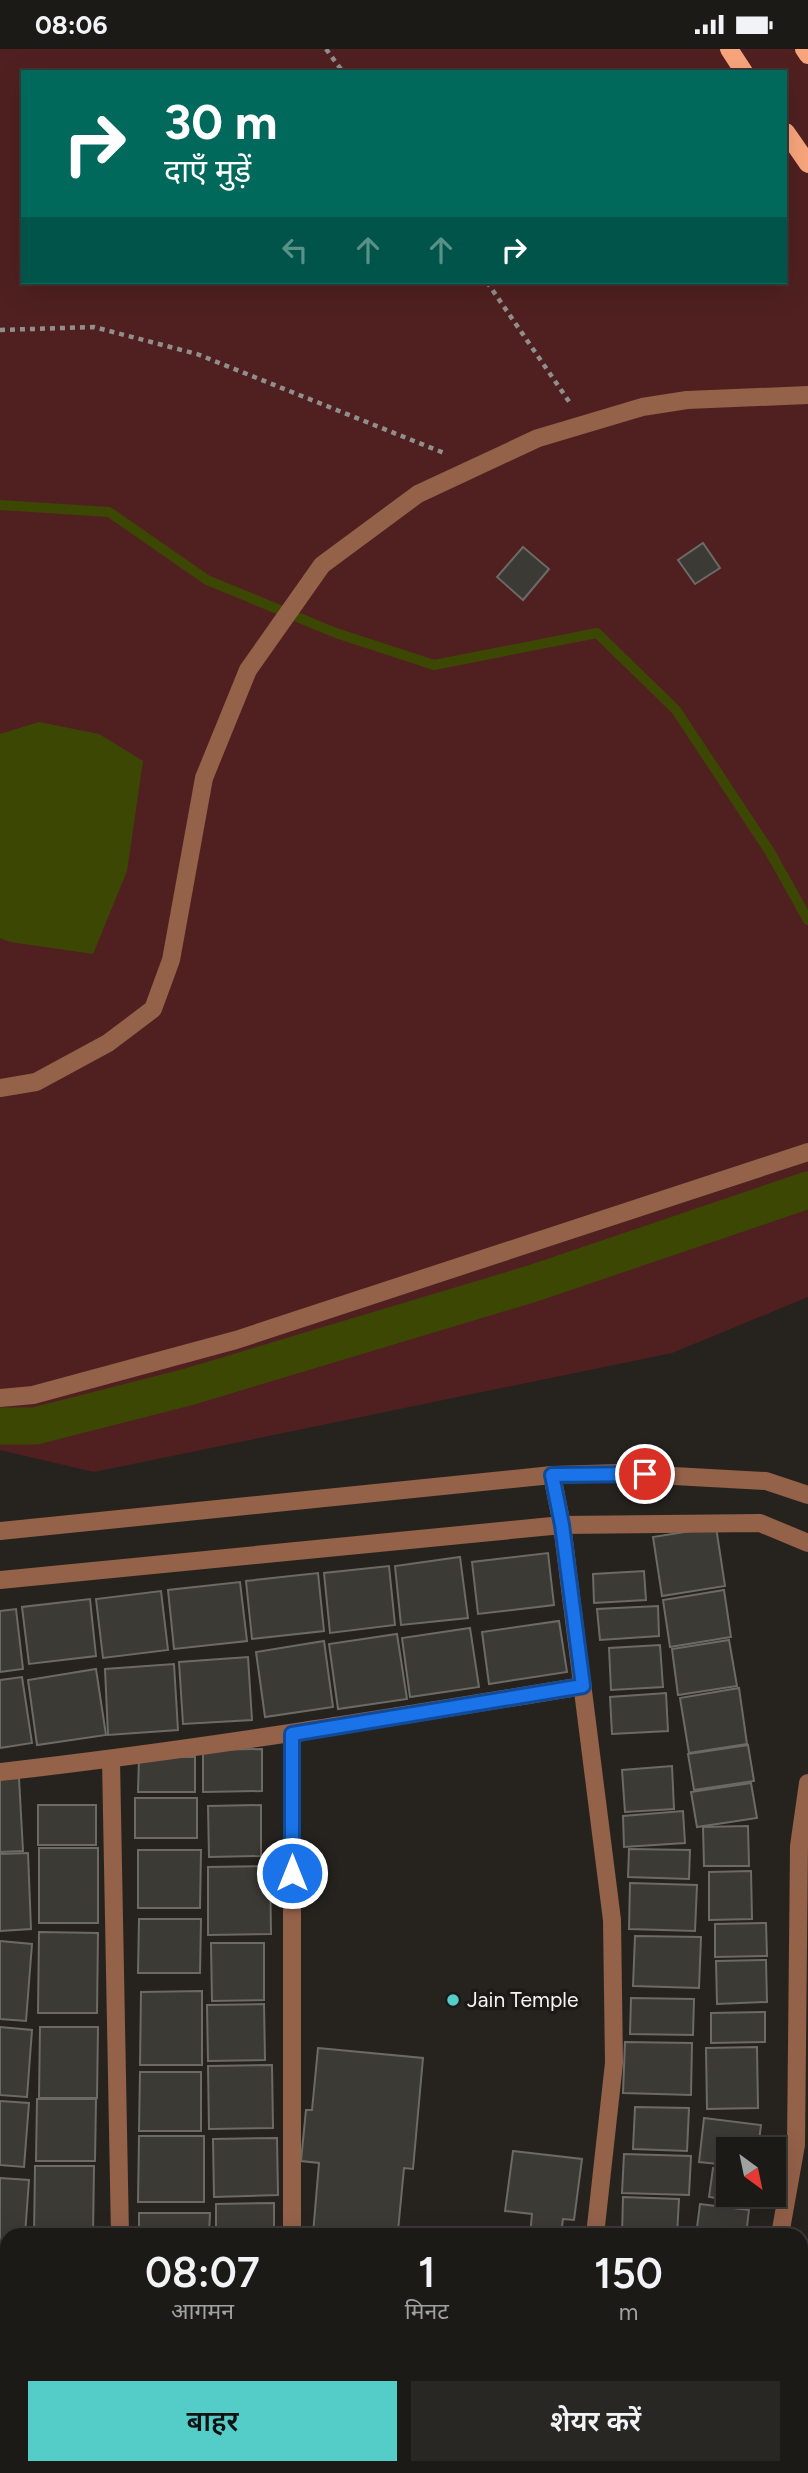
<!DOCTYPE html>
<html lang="hi">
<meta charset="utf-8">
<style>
body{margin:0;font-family:Figtree,"Noto Sans Devanagari",sans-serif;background:#292724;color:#f1f3f6;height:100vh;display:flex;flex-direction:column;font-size:26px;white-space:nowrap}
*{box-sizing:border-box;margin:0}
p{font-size:23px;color:#a0a1a1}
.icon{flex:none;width:38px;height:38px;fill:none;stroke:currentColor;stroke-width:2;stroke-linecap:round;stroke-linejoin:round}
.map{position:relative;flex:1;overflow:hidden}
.details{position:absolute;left:0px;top:2179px;width:808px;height:247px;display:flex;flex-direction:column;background:#1c1a17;border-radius:21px 21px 0 0;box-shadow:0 7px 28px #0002,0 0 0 2px #3a3836}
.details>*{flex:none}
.banner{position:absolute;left:21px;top:21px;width:766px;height:214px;border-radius:0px;box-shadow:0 7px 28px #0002,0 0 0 2px #3a3836;background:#00695c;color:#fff;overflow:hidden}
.needle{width:46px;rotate:147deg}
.tools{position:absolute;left:716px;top:2088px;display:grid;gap:14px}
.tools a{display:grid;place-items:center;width:70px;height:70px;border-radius:0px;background:#1c1a17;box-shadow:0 7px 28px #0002,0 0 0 2px #3a3836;font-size:35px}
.pin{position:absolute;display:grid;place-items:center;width:60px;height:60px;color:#fff;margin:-30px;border:4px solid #fff;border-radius:50%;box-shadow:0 2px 7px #0007}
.me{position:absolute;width:77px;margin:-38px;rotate:0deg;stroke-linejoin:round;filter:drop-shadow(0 0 5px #0008)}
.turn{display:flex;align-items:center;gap:24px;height:147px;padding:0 28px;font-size:32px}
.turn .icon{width:91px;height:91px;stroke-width:2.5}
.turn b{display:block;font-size:49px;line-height:60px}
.lanes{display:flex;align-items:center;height:66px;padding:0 28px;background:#0003;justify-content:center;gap:35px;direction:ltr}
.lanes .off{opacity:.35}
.eta{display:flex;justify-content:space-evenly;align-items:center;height:119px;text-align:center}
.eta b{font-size:42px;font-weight:600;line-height:49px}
.action{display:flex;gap:14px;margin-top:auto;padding:14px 28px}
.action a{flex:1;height:80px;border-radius:0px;background:#54cdc8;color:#111;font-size:28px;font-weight:600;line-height:80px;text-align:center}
.action a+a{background:#292724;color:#f1f3f6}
.status{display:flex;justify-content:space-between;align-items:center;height:49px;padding:0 35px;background:#1c1a17;direction:ltr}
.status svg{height:19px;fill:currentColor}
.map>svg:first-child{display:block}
</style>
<div class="status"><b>08:06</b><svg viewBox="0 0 49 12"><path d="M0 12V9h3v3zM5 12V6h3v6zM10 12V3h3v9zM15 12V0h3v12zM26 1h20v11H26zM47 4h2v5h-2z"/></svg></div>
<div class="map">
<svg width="808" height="2424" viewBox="0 0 808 2424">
<rect width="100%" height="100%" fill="#26231f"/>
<path fill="#502020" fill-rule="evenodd" d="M0 0H808V1248L672 1304 94 1423 0 1401ZM23 23H786V233H23Z"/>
<path fill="#3d4704" d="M39 673 99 685 143 712 127 822 93 905 10 893 0 889V685Z"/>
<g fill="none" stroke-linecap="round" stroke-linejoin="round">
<path stroke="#3d4704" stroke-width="10" d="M0 456 109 463 207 531 336 584 434 616 597 584 676 661 770 803 808 871"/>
<path stroke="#3d4704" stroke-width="37" d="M0 1377H35L188 1338 534 1234 808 1141"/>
</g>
<g fill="#3c3a35" stroke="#6c6a65" stroke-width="2">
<path d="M703 494 720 519 695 535 678 511Z"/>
<path d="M523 498 549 520 523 551 497 528Z"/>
<path d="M716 1478 725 1537 662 1547 653 1488Z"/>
<path d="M548 1504 554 1556 478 1565 472 1513Z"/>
<path d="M460 1508 468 1569 401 1576 395 1517Z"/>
<path d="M389 1517 395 1576 330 1584 324 1524Z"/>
<path d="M644 1522 646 1551 594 1554 593 1525Z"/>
<path d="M318 1524 324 1582 252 1590 246 1532Z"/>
<path d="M240 1533 247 1592 174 1600 168 1541Z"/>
<path d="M724 1541 731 1588 670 1598 663 1551Z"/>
<path d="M161 1542 168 1601 103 1609 96 1550Z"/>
<path d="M90 1550 96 1607 29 1615 22 1558Z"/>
<path d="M658 1557 659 1587 600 1591 597 1560Z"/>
<path d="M16 1560 23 1620 0 1623V1562Z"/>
<path d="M559 1572 567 1623 489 1635 482 1583Z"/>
<path d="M470 1579 479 1638 410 1648 402 1589Z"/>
<path d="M397 1585 407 1650 338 1660 329 1595Z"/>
<path d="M729 1591 737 1637 678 1646 672 1600Z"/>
<path d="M324 1592 333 1658 265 1668 256 1603Z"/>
<path d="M660 1596 663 1638 611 1641 609 1599Z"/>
<path d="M248 1608 252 1671 183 1675 179 1613Z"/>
<path d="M174 1615 178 1681 108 1686 105 1620Z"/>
<path d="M96 1620 106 1686 37 1696 28 1631Z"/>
<path d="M22 1628 32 1694 0 1699V1631Z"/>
<path d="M739 1639 747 1695 689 1704 680 1649Z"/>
<path d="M666 1644 668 1682 612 1685 610 1648Z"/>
<path d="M748 1696 754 1732 694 1741 688 1705Z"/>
<path d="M262 1700V1742L203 1743V1701Z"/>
<path d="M139 1708H195V1743H138Z"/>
<path d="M672 1717 674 1760 625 1763 622 1721Z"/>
<path d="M19 1729 23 1802 0 1803V1730Z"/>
<path d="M751 1734 757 1769 697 1778 691 1743Z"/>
<rect x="135" y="1749" width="62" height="40"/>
<rect x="38" y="1756" width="58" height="40"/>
<path d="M261 1756V1807L209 1808 208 1757Z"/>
<path d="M683 1762 685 1794 624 1798 623 1767Z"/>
<path d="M748 1777 749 1817H704L703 1778Z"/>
<rect x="39" y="1799" width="59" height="75"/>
<path d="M629 1800 690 1801 689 1830 628 1828Z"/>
<path d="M138 1801H201L200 1859H138Z"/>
<path d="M28 1804 31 1880 0 1882V1805Z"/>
<path d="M270 1817 271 1885 208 1886V1818Z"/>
<path d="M751 1822 752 1870 709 1871V1823Z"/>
<path d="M630 1834 697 1836 695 1882 629 1880Z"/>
<path d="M139 1870H201L200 1924H138Z"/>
<path d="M766 1874 767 1907 715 1908V1875Z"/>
<path d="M39 1883 98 1884 97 1964H38Z"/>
<path d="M635 1887 701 1888 699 1939 633 1937Z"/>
<path d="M0 1892 32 1895 26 1972 0 1970Z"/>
<path d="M211 1894H264V1951L212 1952Z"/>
<path d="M766 1911 767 1953 717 1955 716 1912Z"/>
<path d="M202 1942V2016H140L141 1943Z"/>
<path d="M631 1949 694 1950 693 1986 630 1985Z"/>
<path d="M264 1955 265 2011 208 2012 207 1956Z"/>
<path d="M765 1963V1993L711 1994V1964Z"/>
<path d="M0 1978 32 1981 27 2048 0 2046Z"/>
<path d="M40 1978H98L97 2049H39Z"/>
<path d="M625 1993 692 1994 691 2046 623 2044Z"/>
<path d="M757 1998 758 2059 707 2060 706 1999Z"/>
<path d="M318 1999 423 2009 413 2120 404 2119 398 2182 379 2181 378 2186 313 2185 319 2114 301 2112 306 2061H312Z"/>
<path d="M272 2016 273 2079 209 2080 208 2017Z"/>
<path d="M140 2023H201V2082H139Z"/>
<path d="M37 2050H96L95 2112H36Z"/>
<path d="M0 2052 29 2054 24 2118 0 2116Z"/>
<path d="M635 2058 689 2059 687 2102 633 2100Z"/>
<path d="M704 2069 761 2076 758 2100H728V2116L699 2113Z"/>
<path d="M139 2087H204V2153H138Z"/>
<path d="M277 2089 278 2146 214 2148 213 2090Z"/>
<path d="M513 2102 582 2110 574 2171 563 2170 561 2186H530L532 2165 505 2162Z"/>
<path d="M624 2105 691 2107 689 2146 622 2144Z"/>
<path d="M35 2117H94L93 2186H34Z"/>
<path d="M713 2119 728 2121V2146H751L750 2154 709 2148Z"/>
<path d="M0 2129 29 2131 25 2186H7V2209L0 2208Z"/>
<path d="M623 2148 679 2150 677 2186H622Z"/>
<path d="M274 2154V2186H216V2155Z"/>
<path d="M700 2155 749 2161 746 2186H696Z"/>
<path d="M139 2164H210L209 2186H139Z"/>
<rect x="0" y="2272" width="7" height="63"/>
<path d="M7 2340V2396H0V2341Z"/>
<path d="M367 2418H400L401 2424H368Z"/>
<rect x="412" y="2418" width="41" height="6"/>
<path d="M604 2418H625L622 2424Z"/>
<path d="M641 2418H695L693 2424H639Z"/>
<path d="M130 2419 131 2424H99V2421Z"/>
<path d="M93 2421V2424H47V2423Z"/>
<path d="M181 2421 182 2424H136V2423Z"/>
<path d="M325 2421V2424H283Z"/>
</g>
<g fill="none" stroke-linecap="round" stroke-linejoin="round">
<g stroke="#918f8c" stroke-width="4.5" stroke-dasharray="5 5" stroke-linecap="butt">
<path d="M326 0 343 23"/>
<path d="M487 233 570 354"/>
<path d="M0 281 94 278 197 305 444 404"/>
</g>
<g stroke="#946149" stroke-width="18">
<path d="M0 1039 36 1033 108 994 153 960 171 911 204 729 248 621 322 516 418 445 538 389 642 358 687 351 808 346"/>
<path d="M0 1349 33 1346 236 1291 808 1103"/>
<path d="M552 1426 562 1476 612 1871 614 2014 595 2186"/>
<path d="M0 1482 552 1426 620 1424 766 1432 808 1446"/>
<path d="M0 1531 562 1476 760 1474 808 1494"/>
<path d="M292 1685V2186"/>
<path d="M111 1711 120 2186"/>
<path d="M0 1723C195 1701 389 1669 583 1637"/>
<path d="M780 2186 796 2096 799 1797 808 1734"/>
<path d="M0 2258 7 2257"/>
<path d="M802 2346 808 2323"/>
<path d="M0 2407 7 2406"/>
<path d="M539 2424 542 2418"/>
<path d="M732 2424 734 2418"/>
<path d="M780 2424 781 2418"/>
</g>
<g stroke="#f8a57c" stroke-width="18">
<path d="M729 0 744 23"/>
<path d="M804 0 808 6"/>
<path d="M786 83 808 115"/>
</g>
</g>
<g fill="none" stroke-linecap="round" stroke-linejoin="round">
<defs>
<path id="route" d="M292 1824V1685L583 1637 562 1476 552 1426 645 1425"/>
</defs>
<use href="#route" stroke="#114b97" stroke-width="18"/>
<use href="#route" stroke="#1a73e8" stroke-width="12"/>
</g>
<circle fill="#54cdc8" stroke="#1d1916" stroke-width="2.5" cx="453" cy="1951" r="7"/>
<g text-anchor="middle" stroke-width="7" stroke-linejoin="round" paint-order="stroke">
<g font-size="21" fill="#f6f4f1" stroke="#1d1916" text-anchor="start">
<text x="467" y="1958">Jain Temple</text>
</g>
</g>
</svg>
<div class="tools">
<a><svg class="needle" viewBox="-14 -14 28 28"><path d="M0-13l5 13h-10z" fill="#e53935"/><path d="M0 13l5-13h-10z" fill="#a0a1a1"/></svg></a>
</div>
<div class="pin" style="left:645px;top:1425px;background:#d93025"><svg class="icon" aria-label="arrive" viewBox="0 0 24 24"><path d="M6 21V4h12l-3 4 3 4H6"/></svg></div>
<svg class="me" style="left:292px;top:1824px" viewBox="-20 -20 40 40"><circle r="17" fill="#1a73e8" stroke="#fff" stroke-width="3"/><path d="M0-11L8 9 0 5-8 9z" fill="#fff"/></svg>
<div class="banner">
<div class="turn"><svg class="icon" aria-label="right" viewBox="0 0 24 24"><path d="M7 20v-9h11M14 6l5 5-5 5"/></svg><div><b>30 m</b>दाएँ मुड़ें</div></div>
<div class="lanes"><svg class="icon off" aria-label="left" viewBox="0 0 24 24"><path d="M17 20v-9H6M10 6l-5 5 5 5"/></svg><svg class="icon off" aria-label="ahead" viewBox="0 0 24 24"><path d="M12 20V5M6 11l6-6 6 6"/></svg><svg class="icon off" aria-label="ahead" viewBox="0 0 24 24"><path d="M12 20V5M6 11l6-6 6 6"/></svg><svg class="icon" aria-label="right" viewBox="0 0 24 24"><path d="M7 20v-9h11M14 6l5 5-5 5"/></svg></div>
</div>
<section class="details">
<div class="eta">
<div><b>08:07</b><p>आगमन</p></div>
<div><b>1</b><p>मिनट</p></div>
<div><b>150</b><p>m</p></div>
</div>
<div class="action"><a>बाहर</a><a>शेयर करें</a></div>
</section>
</div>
